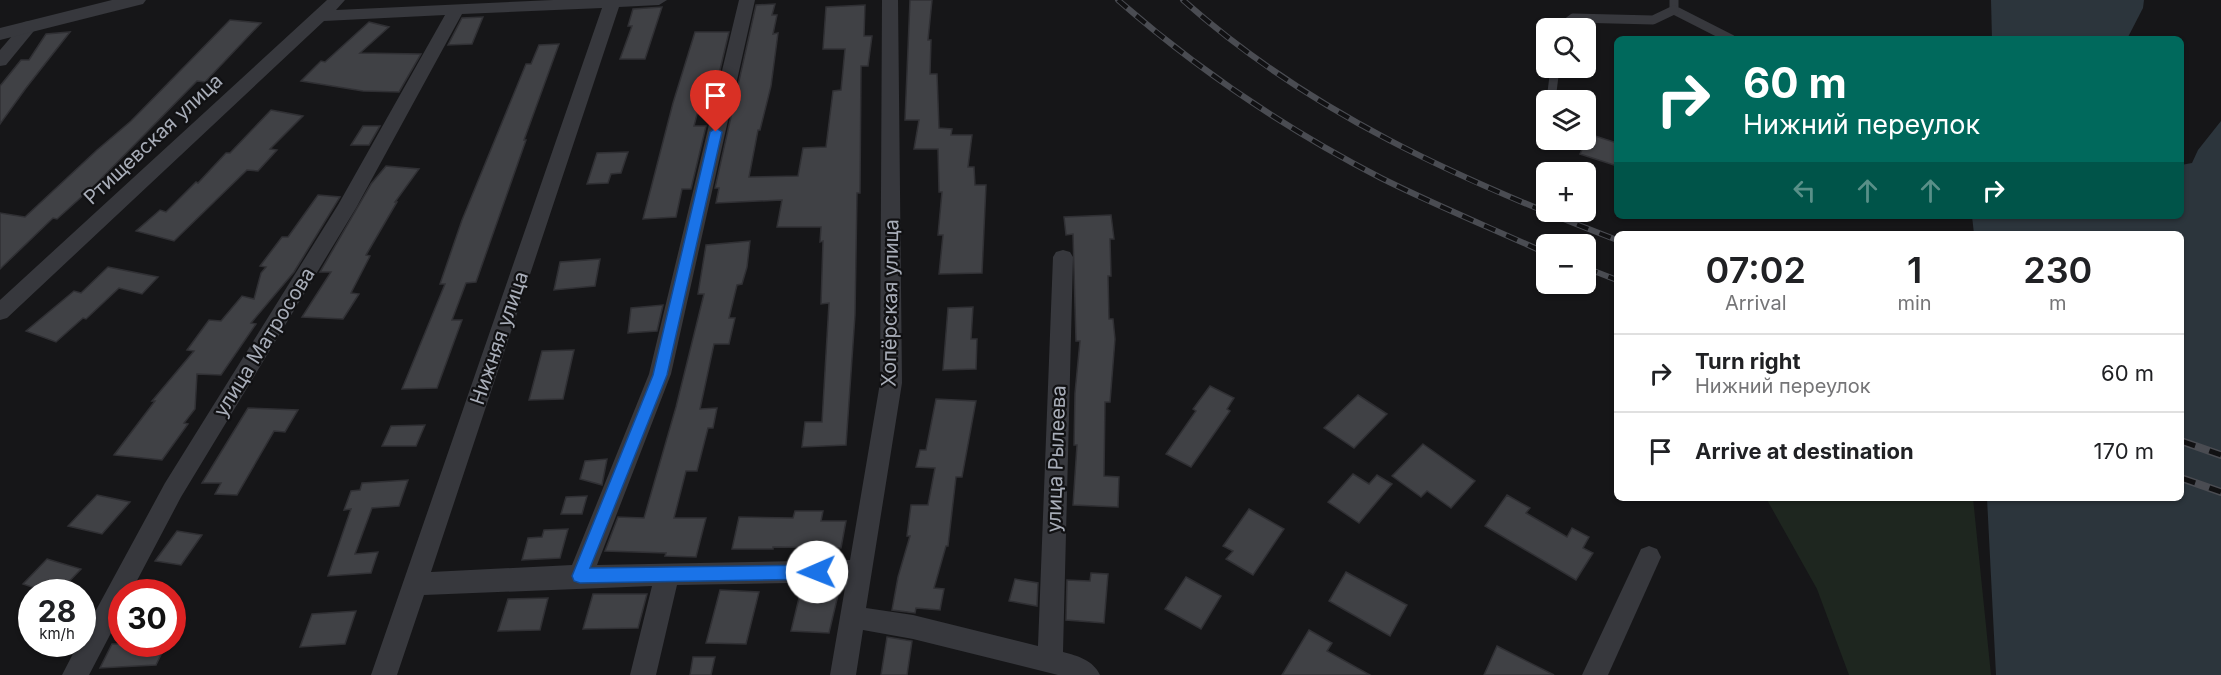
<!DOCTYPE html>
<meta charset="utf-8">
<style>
body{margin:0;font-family:Inter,sans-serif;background:#f2f2f2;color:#202124;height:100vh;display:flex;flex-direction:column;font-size:22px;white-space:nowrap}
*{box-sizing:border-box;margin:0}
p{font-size:20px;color:#757577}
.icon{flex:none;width:33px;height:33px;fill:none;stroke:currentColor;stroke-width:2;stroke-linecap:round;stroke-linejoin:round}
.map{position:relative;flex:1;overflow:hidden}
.drawer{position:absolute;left:1614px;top:231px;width:570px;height:270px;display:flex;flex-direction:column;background:#fff;border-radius:9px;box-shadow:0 2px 4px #0004}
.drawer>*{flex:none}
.banner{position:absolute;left:1614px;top:36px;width:570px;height:183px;border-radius:9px;box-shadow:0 2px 4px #0004;background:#00695c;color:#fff;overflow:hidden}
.buttons{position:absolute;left:1536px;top:18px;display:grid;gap:12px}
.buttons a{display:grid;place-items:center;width:60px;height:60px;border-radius:9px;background:#fff;box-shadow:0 2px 4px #0004;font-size:30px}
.speed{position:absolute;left:18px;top:579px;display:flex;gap:12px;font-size:30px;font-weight:700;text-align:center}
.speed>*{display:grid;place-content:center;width:78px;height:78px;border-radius:50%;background:#fff;box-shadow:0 2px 4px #0004;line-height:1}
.speed small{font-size:15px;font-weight:400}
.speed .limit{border:9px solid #d22;background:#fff;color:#111}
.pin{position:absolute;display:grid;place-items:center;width:51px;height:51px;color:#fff;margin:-62px -26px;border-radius:50% 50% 50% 0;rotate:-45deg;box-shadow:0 0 6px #0007}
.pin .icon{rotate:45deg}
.me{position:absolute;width:66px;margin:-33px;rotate:269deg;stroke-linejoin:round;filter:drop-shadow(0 0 4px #0008)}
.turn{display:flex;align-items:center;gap:21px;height:126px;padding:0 30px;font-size:27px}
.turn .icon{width:78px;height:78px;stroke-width:2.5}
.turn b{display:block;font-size:42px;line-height:51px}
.lanes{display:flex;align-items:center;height:57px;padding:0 30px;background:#0003;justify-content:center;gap:30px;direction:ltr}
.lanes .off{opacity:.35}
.eta{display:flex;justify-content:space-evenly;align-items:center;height:102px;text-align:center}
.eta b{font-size:36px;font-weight:600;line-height:42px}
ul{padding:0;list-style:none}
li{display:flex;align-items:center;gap:18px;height:78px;padding:0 30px;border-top:2px solid #e0e0e0}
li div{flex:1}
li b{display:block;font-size:22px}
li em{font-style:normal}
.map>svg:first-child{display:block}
</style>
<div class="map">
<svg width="2221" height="675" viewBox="0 0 2221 675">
<rect width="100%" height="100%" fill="#161618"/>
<path fill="#1e261f" d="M1766 498H1973L1991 675H1849L1817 589Z"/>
<g fill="#2c353c">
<path d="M1991 0H2144L2143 8 2127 39H1992Z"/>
<path d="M2221 121V675H1996L1987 498H2181V234H1974L1972 216H2181V165L2192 163 2198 150Z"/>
</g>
<g fill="#404145" stroke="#303034" stroke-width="1.5">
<path d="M910 0H932L928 40H931L930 74H937L939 128 952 129 951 135H972L968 167H974L975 185H986L982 273 939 274 943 235H938L942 192H939L938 149H914L919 120H905Z"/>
<path d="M775 4 772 15H777L773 34 778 33 771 86 760 130H758L749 177 798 176 803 148 826 147 833 91 841 90 845 49H823L826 7 865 5 864 36H872L868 66H861L860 193H857L855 315 846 445 802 447 805 422H822L829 303 821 304 823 241 820 242 821 227H777L782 200 716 203 719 188H715L756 5Z"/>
<path d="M662 7 645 59H620L632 26H628L633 9Z"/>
<path d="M483 17 472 44 448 45 462 18Z"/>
<path d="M230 20 261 23 205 82 197 81 97 183 57 219 53 218 0 269V213L25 217 97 150 131 121Z"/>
<path d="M369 22 389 27 360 53 421 54 399 92 363 91 301 81 321 61 325 62Z"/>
<path d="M70 32 26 88 0 124V86L21 60H29L46 34Z"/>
<path d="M695 32H729L715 91H703L694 126H706L691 189H682L676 217 643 219 673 103Z"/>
<path d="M559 44 524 140H526L476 282 466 283 452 320H462L437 388 402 389 445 284H440L462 220 526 64H531L539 45Z"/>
<path d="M271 110 303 116 270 149 277 150 258 171 247 170 174 241 136 231 160 210 166 212 196 182 198 183 226 153H230Z"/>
<path d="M363 126H380L369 145H351Z"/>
<path d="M1589 134 1617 143V166L1580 154Z"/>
<path d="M628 152 621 173 611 174 608 183 587 184 597 153Z"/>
<path d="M386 166 419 169 395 202H397L366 255 370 256 351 293 359 294 343 319 302 317 331 272H320L371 184Z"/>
<path d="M318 195 340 197 294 272 251 323 256 324 221 375 197 374 195 409 184 423 188 424 162 460 114 455 155 401H152L194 351 187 350 209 320 221 321 242 296 254 299 261 273 266 267 260 266 282 237H288Z"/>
<path d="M1111 215 1114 239H1110L1111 276H1108L1109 319H1113L1115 339 1110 402H1105L1104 476 1119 477 1118 507 1073 505 1077 445H1074L1075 393 1080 341H1076L1073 234 1066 235 1064 217Z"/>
<path d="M750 241 747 267 742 284 737 285 729 318H735L729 344H714L700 409 717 408 713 428H708L697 471H686L674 518H706L696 557 665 556 666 553 605 551 618 517 644 518 676 407 704 294H698L706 245Z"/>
<path d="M600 259 595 286 554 290 560 262Z"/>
<path d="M108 267 158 277 142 294 119 288 86 319 83 318 56 342 26 331 74 291 81 293Z"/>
<path d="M663 305 657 331 628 333 631 308Z"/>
<path d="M973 307 971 339H977L976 369 943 370 948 308Z"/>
<path d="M574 350 563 399 529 400 542 351Z"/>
<path d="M1210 386 1234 398 1227 409 1230 411 1191 467 1166 454 1196 411 1193 409Z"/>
<path d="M1358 395 1387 414 1354 448 1324 428Z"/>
<path d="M936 399 976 401 962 477H956L948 546H946L934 588 944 589 940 610 916 608 915 613 892 610 898 577 910 536H907L911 505H928L935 468 916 467 920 450H926Z"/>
<path d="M248 408 298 410 285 432 274 431 237 495 215 494 221 483H202Z"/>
<path d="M425 425 416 446H382L391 426Z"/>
<path d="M1423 444 1475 481 1451 508 1427 491 1421 497 1392 476Z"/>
<path d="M607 459 602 485 580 479 585 461Z"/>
<path d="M1353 474 1369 484 1377 475 1392 484 1359 523 1328 502Z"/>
<path d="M408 480 399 506 372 508 355 554 378 552 371 573 328 576 351 509 344 510 351 491 360 490 362 483Z"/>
<path d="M97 495 130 502 102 534 68 526Z"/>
<path d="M1507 495 1530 508 1526 513 1567 537 1572 528 1589 537 1583 548 1593 553 1576 580 1485 526Z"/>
<path d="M587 496 582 514H561L566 497Z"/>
<path d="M1249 509 1284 529 1253 575 1226 559 1233 551 1223 546Z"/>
<path d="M795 511H823L821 521H846L841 548 773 547V549H732L739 517 793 518Z"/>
<path d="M568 529 560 558 522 560 528 538 542 537 544 530Z"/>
<path d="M177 531 202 535 181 565 155 561Z"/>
<path d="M47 559 81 569 59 592H34L38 589 23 584Z"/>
<path d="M1346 572 1407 605 1390 636 1329 601Z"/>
<path d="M1091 573 1108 574 1104 623 1066 620 1067 580 1090 581Z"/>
<path d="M1186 577 1221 596 1201 629 1165 609Z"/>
<path d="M1015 579 1038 583 1037 606 1009 601Z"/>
<path d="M720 590 759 592 746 644 706 643Z"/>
<path d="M813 593 838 595 829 633 791 631 799 598H812Z"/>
<path d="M593 594H647L638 628 583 629Z"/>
<path d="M548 598 540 630 498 631 508 599Z"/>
<path d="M356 611 345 644 300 647 312 614Z"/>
<path d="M1309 630 1332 643 1327 651 1370 675H1282Z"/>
<path d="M887 637 912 641 907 675H881Z"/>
<path d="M112 644H166L156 665 100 668Z"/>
<path d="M1497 646 1554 675H1484Z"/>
<path d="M693 657H715L711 675H690Z"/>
</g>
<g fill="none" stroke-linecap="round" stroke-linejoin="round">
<g stroke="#37383d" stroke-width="9">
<path d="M1674 0V10L1731 39"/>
<path d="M1560 28 1573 18 1653 20 1674 10"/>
<path d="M1551 100 1555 68"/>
</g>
<g fill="#37383d" fill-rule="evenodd">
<path d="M327 0H345L336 10 553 0H667L659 5 619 7 431 572 572 565 649 374 739 0H755L671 374 597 565 850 560 880 383 882 0H898L902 383 866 608 913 615 1038 646 1053 257 1056 252 1063 250 1070 252 1073 257 1063 652C1078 656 1093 660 1100 675H1058L913 639 863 630 856 675H830L846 582 677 585 656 675H630L652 586 424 595 397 675H371L602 8 462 14 356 208 181 497 131 592H122V612L89 675H62L78 644H82V636L165 483 338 205 445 15 324 21 7 318 0 320V300Z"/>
<path d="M30 21 36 22 38 26 6 65 0 66V50L24 22Z"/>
<path d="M1649 546 1657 549 1661 557 1608 675H1582L1641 549Z"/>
</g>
<path fill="#37383d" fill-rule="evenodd" d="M112 0H146L143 4 0 40V28Z"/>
<defs>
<g id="rail-far1">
<path d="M1118 0C1198 70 1286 129 1381 178 1435 205 1491 228 1546 253"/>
<path d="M1183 0C1310 113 1460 180 1617 240"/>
<path d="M1586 268 1617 280"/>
</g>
<g id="rail">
<path d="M2181 441 2221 455"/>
<path d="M2181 478 2221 492"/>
</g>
</defs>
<use href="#rail-far1" stroke="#4a4c52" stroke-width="6"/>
<use href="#rail" stroke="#4a4c52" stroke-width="8"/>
<use href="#rail-far1" stroke="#111113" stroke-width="4" stroke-dasharray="12" stroke-linecap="butt"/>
<use href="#rail" stroke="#111113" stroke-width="5" stroke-dasharray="15" stroke-linecap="butt"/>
</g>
<path fill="#1a73e8" stroke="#114b97" stroke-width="1.5" d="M716 128 722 132 667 375 590 568 817 565 822 567 825 572 822 577 817 579 580 583 574 581 572 576 653 375 710 132Z"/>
<g text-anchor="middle" stroke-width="4.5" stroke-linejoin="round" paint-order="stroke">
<g font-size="20" fill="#a8adb8" stroke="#111113">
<text transform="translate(153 139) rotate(-43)" y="7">Ртищевская улица</text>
<text transform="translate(890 303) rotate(-89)" y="7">Хопёрская улица</text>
<text transform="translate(499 338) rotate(-71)" y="7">Нижняя улица</text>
<text transform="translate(264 342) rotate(-58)" y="7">улица Матросова</text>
<text transform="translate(1056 459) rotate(-88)" y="7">улица Рылеева</text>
</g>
</g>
</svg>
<div class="buttons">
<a><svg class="icon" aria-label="search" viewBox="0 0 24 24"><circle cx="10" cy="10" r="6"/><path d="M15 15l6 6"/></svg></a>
<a><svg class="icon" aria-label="layers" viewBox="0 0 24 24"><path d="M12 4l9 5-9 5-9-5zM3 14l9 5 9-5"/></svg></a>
<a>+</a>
<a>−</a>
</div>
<div class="speed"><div>28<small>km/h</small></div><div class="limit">30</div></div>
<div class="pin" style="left:716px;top:132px;background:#d93025"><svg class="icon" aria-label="arrive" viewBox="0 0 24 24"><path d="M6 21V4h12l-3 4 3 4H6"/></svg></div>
<svg class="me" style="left:817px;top:572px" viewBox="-20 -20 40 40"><circle r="19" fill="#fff"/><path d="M0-13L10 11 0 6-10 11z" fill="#1a73e8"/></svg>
<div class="banner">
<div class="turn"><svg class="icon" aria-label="right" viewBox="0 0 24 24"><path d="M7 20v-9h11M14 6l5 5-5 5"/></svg><div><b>60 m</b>Нижний переулок</div></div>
<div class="lanes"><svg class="icon off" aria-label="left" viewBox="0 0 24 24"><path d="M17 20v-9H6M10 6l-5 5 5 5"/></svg><svg class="icon off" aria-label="ahead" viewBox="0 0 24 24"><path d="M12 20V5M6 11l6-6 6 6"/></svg><svg class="icon off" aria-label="ahead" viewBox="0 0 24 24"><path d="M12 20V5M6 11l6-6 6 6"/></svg><svg class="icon" aria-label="right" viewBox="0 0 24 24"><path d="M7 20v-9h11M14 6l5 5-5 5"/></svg></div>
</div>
<section class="drawer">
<div class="eta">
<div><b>07:02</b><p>Arrival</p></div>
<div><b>1</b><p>min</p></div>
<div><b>230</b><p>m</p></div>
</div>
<ul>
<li><svg class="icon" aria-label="right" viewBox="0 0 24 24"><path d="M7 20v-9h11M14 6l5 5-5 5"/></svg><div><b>Turn right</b><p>Нижний переулок</p></div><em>60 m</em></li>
<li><svg class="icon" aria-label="arrive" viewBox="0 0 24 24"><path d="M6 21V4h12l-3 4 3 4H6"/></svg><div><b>Arrive at destination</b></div><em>170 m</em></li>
</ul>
</section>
</div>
